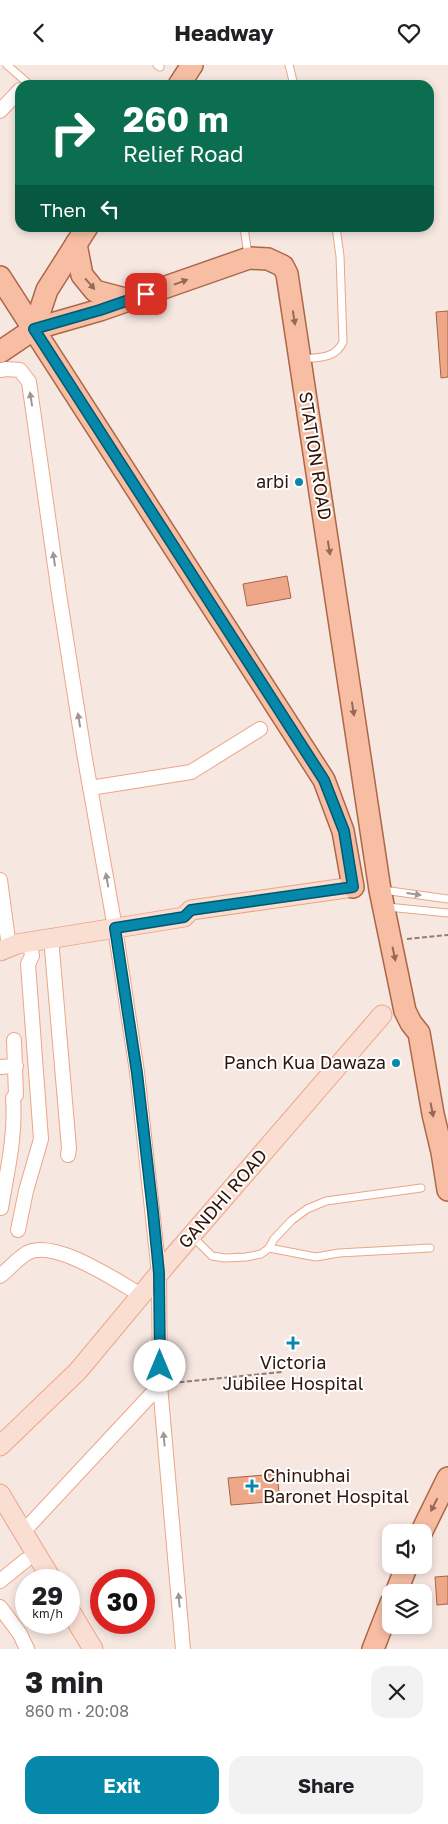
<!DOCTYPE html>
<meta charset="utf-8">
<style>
body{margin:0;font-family:"Golos Text",sans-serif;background:#f2f2f2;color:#202124;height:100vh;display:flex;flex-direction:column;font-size:19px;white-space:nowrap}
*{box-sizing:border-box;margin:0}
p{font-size:16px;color:#757577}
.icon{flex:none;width:28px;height:28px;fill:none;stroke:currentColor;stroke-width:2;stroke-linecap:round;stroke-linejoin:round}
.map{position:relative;height:1584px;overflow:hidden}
.details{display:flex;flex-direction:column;background:#fff;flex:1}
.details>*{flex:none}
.top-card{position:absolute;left:15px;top:15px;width:419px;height:152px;border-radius:15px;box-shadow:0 2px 8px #0003;background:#0b6e4f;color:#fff;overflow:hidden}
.controls{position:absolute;left:382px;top:1459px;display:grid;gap:10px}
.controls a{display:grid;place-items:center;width:50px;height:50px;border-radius:10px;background:#fff;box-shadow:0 2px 8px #0003;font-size:25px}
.speed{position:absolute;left:15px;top:1504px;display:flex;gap:10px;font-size:25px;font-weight:700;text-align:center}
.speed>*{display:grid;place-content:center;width:65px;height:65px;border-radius:50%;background:#fff;box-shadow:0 2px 8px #0003;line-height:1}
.speed small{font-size:12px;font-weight:400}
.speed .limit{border:8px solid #d22;background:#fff;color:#111}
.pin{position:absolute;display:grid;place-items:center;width:42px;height:42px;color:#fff;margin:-21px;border-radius:10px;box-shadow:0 2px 8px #0006}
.me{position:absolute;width:55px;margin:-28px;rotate:0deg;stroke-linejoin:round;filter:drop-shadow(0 0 4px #0008)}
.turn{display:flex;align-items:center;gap:18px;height:105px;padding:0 25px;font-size:22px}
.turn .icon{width:65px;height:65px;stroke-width:2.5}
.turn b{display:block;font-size:35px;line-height:42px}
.then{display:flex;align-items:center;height:48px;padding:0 25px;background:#0003;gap:10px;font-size:19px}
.round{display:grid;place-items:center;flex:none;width:52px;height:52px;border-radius:15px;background:#f2f2f2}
.head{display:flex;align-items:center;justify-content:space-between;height:85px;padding:0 25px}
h1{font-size:30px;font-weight:700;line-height:38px}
.button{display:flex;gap:10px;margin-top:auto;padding:10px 25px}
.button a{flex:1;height:58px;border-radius:15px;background:#0688aa;color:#fff;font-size:20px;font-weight:700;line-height:58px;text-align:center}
.button a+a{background:#f2f2f2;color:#202124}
header{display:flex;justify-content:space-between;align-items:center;height:65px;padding:0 25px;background:#fff;font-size:22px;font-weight:700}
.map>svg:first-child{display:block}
</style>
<header><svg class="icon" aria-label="back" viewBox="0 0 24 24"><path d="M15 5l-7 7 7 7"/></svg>Headway<svg class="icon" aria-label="heart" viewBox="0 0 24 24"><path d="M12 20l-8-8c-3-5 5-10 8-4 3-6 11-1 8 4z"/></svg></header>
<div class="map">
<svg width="448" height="1584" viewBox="0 0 448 1584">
<rect width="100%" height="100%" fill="#f7e7e1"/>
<g fill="#efa789" stroke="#a66448">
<path d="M448 246V312L441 313 436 247Z"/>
<path d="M287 511 291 533 247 541 243 519Z"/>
<path d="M277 1409 280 1436 231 1440 228 1413Z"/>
<path d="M448 1511V1539L437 1540 435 1512Z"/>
</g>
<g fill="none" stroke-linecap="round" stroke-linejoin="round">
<defs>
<g id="lane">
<path d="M7 0 30 20"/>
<path d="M157 0 160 2"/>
<path d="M289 0 294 20"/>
<path d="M244 162 248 190"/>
<path d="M303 294C320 292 335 294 343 277L340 191 336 162"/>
<path d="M383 825 448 834"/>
<path d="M387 842 448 848"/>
<path d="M192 1171 212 1191 225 1193 246 1192 261 1189 269 1183 274 1174 292 1155 307 1144 326 1136 421 1123"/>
<path d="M269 1183 316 1192 339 1188 430 1183"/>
</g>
<g id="street">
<path d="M0 46 20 25"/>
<path d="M0 305 6 304 20 305 29 317 59 529 84 688 115 863 137 1007 159 1208 160 1320 183 1584"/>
<path d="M90 723 191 707 260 664"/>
<path d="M0 815 9 882"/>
<path d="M51 873 69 1083 68 1090"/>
<path d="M0 1002 16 1001"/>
<path d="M0 1143H1C7 1107 16 1070 13 1033L16 1030 14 975"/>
<path d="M18 1165 26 1126 41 1074 28 899 32 891 30 877"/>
<path d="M0 1211C9 1204 17 1194 27 1188 54 1173 117 1216 141 1230"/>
<path d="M23 1467 160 1320"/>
<path d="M0 1516 26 1495"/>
<path d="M0 1542 20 1569 27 1584"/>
</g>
<g id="secondary">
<path d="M0 886 17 879 184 852 191 845 353 822"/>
<path d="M0 1381 78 1306 172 1193 382 950"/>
<path d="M0 1429 52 1515"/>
<path d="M69 1544 93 1584"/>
</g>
<g id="primary">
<path d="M179 20 192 0"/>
<path d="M76 179 82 210 95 226 129 235"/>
<path d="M0 212 324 715 343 766 353 822"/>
<path d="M34 264 47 225 87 162"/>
<path d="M0 287 34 264 100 245 249 193 268 194 283 201 287 209 380 825 405 946 411 958 419 968 433 1049 442 1087 448 1125"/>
<path d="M421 1468 448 1413"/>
<path d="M396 1528 407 1500"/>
<path d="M373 1584 391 1538"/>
</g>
</defs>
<use href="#lane" stroke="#eca587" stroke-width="9"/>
<use href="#street" stroke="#eca587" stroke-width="16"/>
<use href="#secondary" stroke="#eca587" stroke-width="21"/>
<use href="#primary" stroke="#ad6747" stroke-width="24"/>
<g stroke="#927d74" stroke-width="2" stroke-dasharray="5 2.5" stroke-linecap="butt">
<path d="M407 874 448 870"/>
<path d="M172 1318 282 1307"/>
</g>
<use href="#lane" stroke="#fff" stroke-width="7"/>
<use href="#street" stroke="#fff" stroke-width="14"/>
<use href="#secondary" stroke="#fbded2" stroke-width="19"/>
<use href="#primary" stroke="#f7bea4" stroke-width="21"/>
</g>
<defs><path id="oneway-solid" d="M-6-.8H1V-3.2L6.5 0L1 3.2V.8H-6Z" transform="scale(1.25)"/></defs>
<g fill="#946a57">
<use href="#oneway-solid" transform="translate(181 217) rotate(-20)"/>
<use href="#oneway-solid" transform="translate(90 219) rotate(49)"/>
<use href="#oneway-solid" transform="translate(294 253) rotate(81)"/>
<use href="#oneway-solid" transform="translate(329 483) rotate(81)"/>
<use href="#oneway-solid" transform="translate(353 644) rotate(81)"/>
<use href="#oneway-solid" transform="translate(394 889) rotate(78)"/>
<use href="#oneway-solid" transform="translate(432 1045) rotate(79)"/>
<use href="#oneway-solid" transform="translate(434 1440) rotate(117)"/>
</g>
<g fill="#a29691">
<use href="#oneway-solid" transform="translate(31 334) rotate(-99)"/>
<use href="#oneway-solid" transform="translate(54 494) rotate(-98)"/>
<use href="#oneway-solid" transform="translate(79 655) rotate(-99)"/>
<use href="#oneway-solid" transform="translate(107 815) rotate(-100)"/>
<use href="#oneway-solid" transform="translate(414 829) rotate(8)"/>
<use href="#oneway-solid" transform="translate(164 1374) rotate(-95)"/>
<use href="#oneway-solid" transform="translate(179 1535) rotate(-95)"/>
</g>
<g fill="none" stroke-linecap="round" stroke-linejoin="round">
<defs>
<path id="route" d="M146 229 100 245 34 264 324 715 344 766 353 822 191 845 184 852 115 863 137 1008 153 1147 159 1208 160 1301"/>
</defs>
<use href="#route" stroke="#04586e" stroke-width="12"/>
<use href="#route" stroke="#0688aa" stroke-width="9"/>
</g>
<g fill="#0688aa" stroke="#fff" stroke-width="2">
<circle cx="299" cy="417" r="5"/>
<circle cx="396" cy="998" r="5"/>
<path d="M290.5 1270.5h5v5h5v5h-5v5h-5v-5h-5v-5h5z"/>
<path d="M249.5 1413.5h5v5h5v5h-5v5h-5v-5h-5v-5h5z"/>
</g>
<g text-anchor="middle" stroke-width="4" stroke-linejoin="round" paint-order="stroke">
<g font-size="18" fill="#30160a" stroke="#fff">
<text transform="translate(315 391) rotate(81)" y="6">STATION ROAD</text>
<text transform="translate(223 1134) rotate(-49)" y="6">GANDHI ROAD</text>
</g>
<g font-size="18" fill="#30160a" stroke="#fff" text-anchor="end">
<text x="289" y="423">arbi</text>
<text x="386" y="1004">Panch Kua Dawaza</text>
<text x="293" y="1304" text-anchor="middle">Victoria<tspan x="293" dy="21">Jubilee Hospital</tspan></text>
<text x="263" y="1417" text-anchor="start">Chinubhai<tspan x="263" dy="21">Baronet Hospital</tspan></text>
</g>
</g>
</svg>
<div class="controls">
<a><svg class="icon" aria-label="sound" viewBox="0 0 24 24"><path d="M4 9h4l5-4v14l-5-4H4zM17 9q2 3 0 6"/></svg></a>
<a><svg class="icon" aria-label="layers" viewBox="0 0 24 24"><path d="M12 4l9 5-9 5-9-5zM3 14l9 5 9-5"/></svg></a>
</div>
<div class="speed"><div>29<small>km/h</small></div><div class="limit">30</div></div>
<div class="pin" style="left:146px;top:229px;background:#d93025"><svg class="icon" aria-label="arrive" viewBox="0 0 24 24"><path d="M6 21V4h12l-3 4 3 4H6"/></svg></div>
<svg class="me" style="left:160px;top:1301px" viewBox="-20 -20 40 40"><circle r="19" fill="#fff"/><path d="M0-13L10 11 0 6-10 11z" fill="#0688aa"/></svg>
<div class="top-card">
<div class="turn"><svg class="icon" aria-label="right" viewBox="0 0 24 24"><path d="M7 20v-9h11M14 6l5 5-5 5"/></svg><div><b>260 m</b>Relief Road</div></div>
<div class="then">Then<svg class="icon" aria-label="left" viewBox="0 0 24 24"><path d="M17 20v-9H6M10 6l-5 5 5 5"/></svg></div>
</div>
</div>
<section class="details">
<div class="head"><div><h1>3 min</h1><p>860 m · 20:08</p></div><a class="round"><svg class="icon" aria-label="close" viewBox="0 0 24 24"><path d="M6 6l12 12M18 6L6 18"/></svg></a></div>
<div class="button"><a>Exit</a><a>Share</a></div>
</section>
